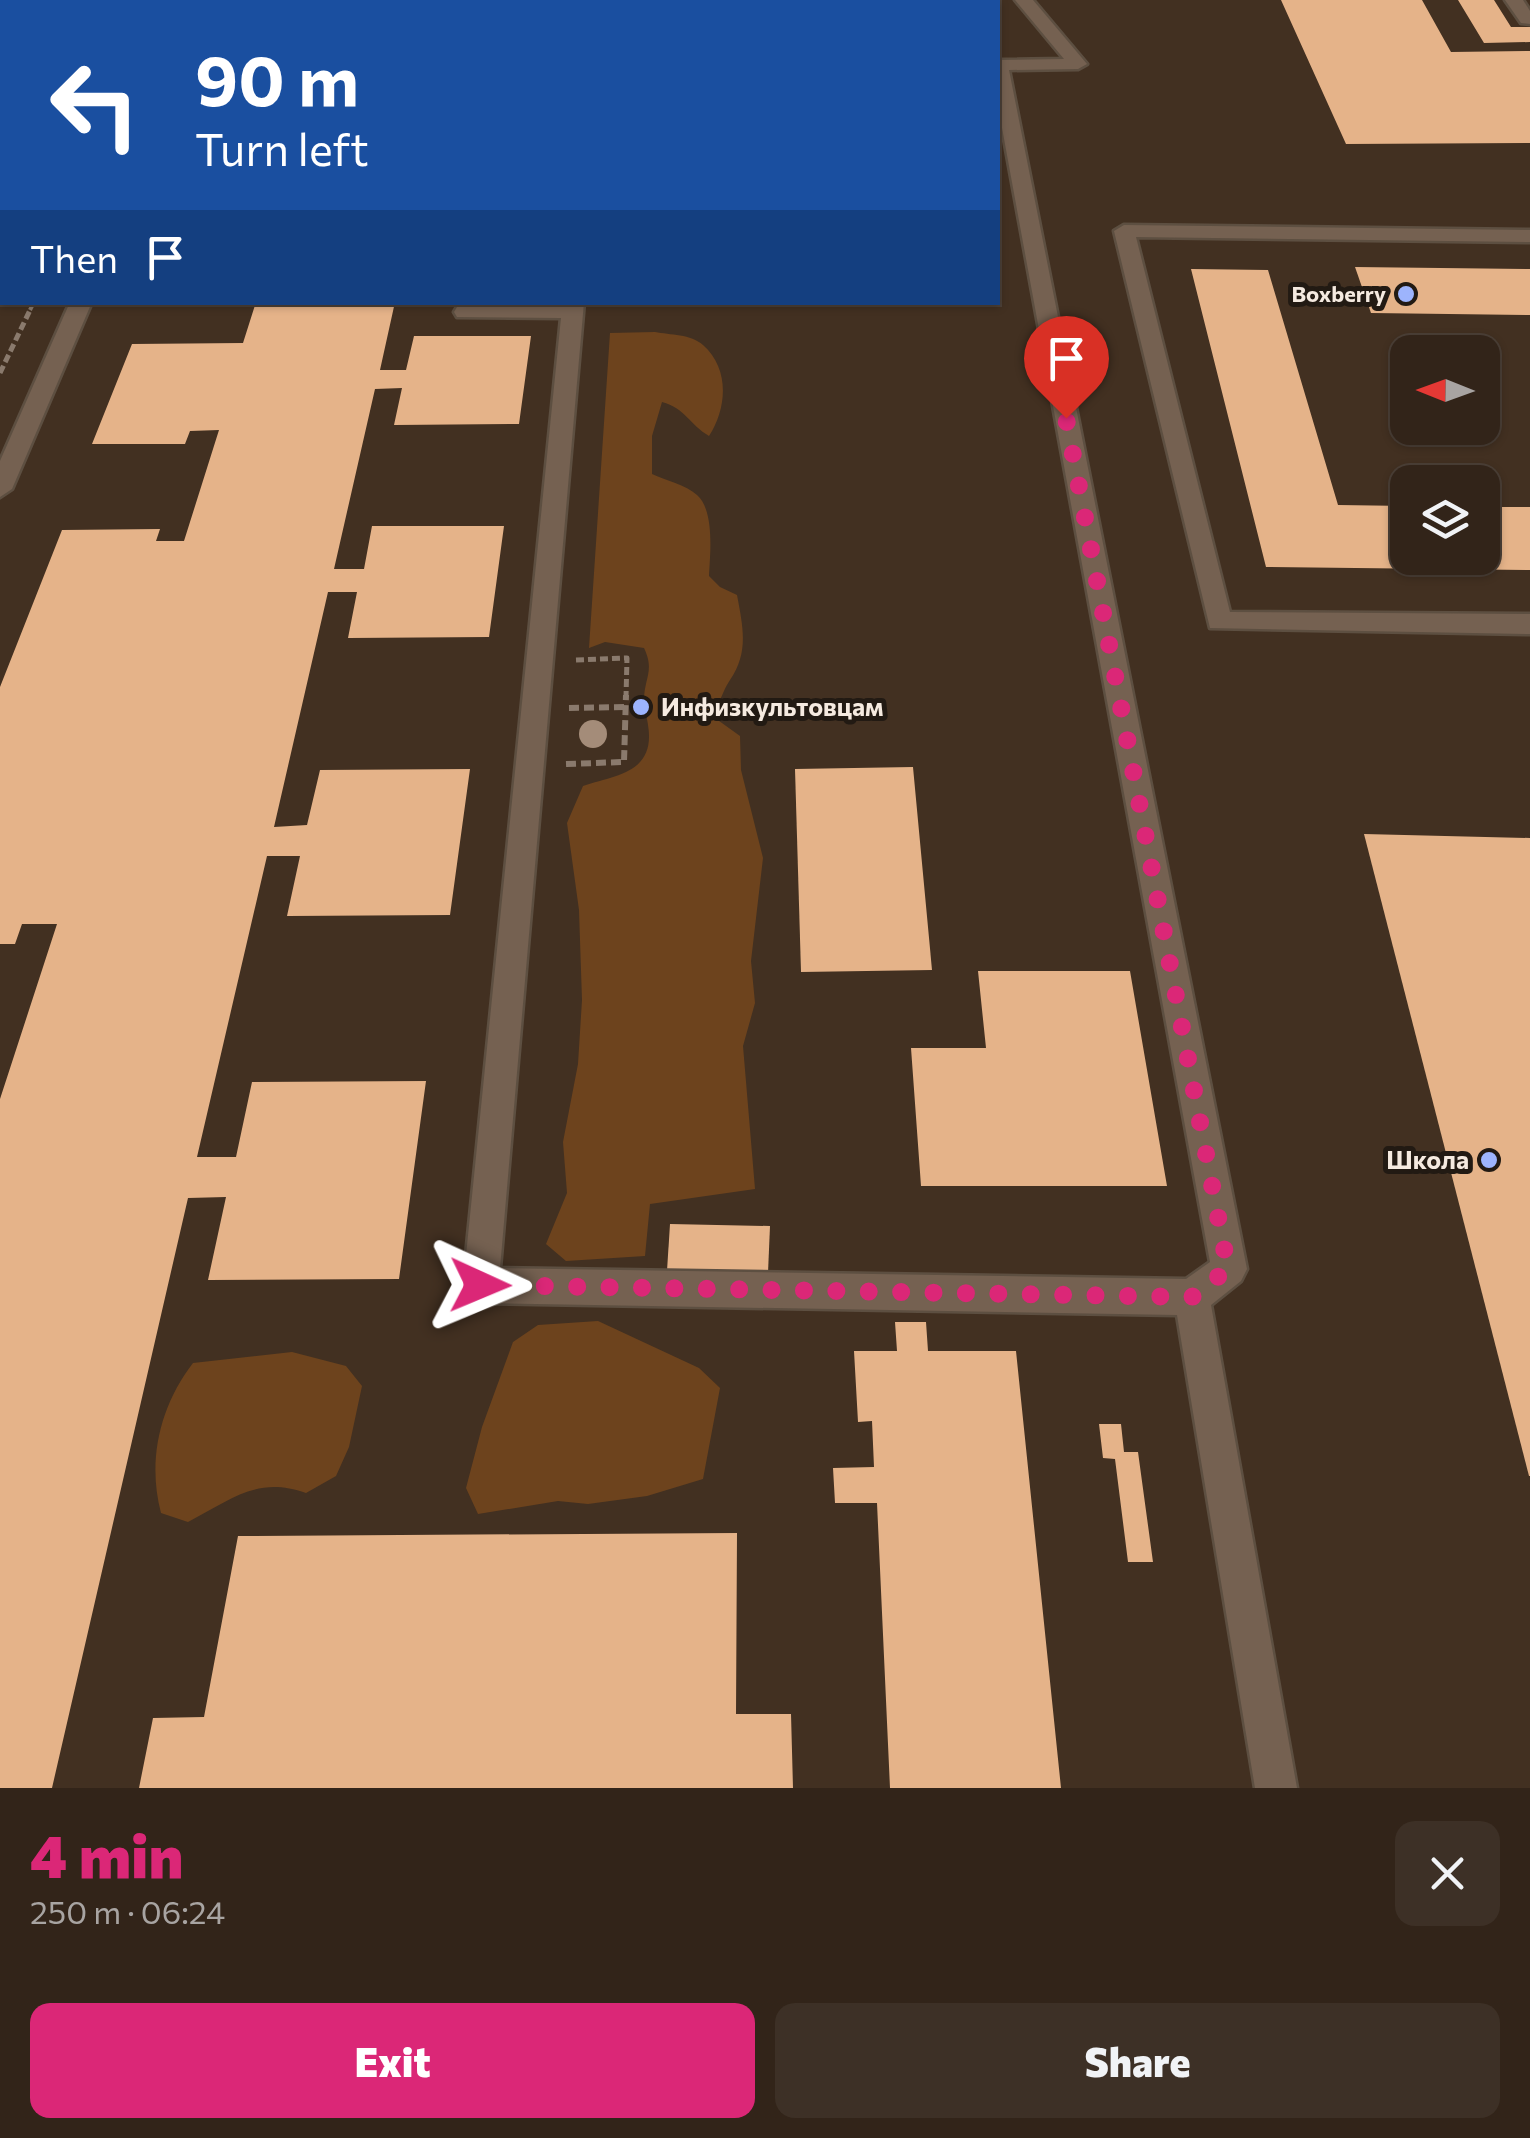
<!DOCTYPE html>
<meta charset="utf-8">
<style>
body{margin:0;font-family:Commissioner,sans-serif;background:#3d3026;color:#f1f3f6;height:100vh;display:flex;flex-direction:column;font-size:38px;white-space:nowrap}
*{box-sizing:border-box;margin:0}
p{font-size:32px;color:#a8a4a2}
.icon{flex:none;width:55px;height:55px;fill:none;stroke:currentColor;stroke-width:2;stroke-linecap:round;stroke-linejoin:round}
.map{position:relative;height:1788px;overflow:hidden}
.drawer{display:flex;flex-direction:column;background:#322419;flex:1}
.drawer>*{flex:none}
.banner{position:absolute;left:0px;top:0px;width:1000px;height:305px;box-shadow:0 2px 8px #0004,0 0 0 2px #4d4138;background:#1a4fa0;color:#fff;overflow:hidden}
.needle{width:65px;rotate:271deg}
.buttons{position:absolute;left:1390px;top:335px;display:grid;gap:20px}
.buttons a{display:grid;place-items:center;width:110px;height:110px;border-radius:20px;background:#322419;box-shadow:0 2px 8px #0004,0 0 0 2px #4d4138;font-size:50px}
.pin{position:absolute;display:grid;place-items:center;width:85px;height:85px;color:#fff;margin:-102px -42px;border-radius:50% 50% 50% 0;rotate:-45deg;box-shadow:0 0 10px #0007}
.pin .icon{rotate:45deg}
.me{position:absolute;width:110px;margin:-55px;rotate:91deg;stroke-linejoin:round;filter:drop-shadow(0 0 8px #0008)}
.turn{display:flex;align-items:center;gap:35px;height:210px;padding:0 30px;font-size:45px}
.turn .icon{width:130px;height:130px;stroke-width:2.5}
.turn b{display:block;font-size:70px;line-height:85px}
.then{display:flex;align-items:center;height:95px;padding:0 30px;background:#0003;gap:20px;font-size:38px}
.round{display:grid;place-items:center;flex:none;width:105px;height:105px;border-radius:20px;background:#3d3026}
.head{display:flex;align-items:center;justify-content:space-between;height:170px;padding:0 30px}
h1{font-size:60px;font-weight:800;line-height:75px;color:#db2777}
.primary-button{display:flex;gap:20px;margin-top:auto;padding:20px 30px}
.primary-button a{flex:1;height:115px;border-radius:20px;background:#db2777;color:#fff;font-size:40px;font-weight:800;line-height:115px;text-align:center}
.primary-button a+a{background:#3d3026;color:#f1f3f6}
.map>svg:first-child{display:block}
</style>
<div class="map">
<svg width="1530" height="1788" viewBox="0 0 1530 1788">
<rect width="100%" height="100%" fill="#423021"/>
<g fill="#6d431d">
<path d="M655 332C670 335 691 334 703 345 730 369 727 408 709 436 690 425 685 408 662 402L652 436V474C665 480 686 485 697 495 715 511 710 555 709 576L720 587 737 595C743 627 749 652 730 680 720 695 724 700 708 713L740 736 741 770 763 858 751 961 755 1003 743 1046 755 1189 650 1204 645 1256 566 1261 546 1244 567 1193 563 1142 578 1064 582 1000 579 910 567 823 583 786C616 775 656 773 648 725 647 716 644 710 644 701 644 678 655 671 644 648L605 642 589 648 610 333Z"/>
<path d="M598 1321 699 1368 720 1388 703 1479 647 1496 588 1504 558 1501 478 1514 466 1488 482 1427 513 1342 538 1325Z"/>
<path d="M292 1352 346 1366 362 1386 349 1447 336 1476 306 1493C257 1476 232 1499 188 1522L161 1513C147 1460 160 1406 193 1363Z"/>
</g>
<g fill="#e5b389">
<path d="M1281 0H1422L1451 52 1530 51V143L1346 144Z"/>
<path d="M1458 0H1494L1511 27H1530V42L1484 43Z"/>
<path d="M1355 267 1530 269V315L1371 313Z"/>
<path d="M1191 269 1268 270 1338 505 1408 506V558H1482V507H1530V570L1266 567Z"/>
<path d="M256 302H395L380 370H406L414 336H531L519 424 394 425 402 388 375 389 334 569H364L372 526H504L489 637 348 638 357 592H328L274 827 307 825 320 770 470 769 450 915 287 916 300 856H267L197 1157H236L252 1082 426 1081 399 1279 208 1280 226 1197 188 1198 52 1788H0V1099L57 924H22L15 944H0V687L62 530 160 529 156 541H184L219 430 190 431 185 444H92L132 344 243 343Z"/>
<path d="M913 767 932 970 801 972 795 769Z"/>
<path d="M1364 834 1530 838V1476H1529Z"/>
<path d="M978 971H1130L1167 1186H921L911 1048H986Z"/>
<path d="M670 1224 770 1226 768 1273 667 1271Z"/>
<path d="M895 1322H926L928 1351H1016L1061 1788H890L877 1503H835L833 1468 874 1467 872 1421 858 1422 854 1351H897Z"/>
<path d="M1099 1424H1121L1124 1452H1138L1153 1562H1128L1115 1459 1103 1458Z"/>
<path d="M737 1533 736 1714H791L793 1788H139L153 1718 204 1717 238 1536Z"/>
</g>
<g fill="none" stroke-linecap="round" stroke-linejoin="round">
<defs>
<g id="minor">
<path d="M498 0H621L622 1 500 2Z"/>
<path d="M754 0H772V2H755Z"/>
<path d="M941 0H959L961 2H943Z"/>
<path d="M1015 0H1033L1087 64 1078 69 1009 70 1247 1269 1241 1281 1211 1305 1297 1788H1255L1177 1315 481 1303 468 1297 463 1285 561 318 457 317 454 312 457 307 465 305 584 302 500 1268 1186 1279 1210 1262 998 106V60L1064 59Z"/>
<path d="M1505 0H1523L1530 11V24L1521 23Z"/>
<path d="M1124 225 1530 230V242L1136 237 1230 612 1530 614V634L1210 628 1114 231Z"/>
<path d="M70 302H92L12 489 0 497V461Z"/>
</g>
<path id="major" d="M2 170V185L0 186V171Z"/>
</defs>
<use href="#minor" stroke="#5d4f41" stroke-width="5"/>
<use href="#major" stroke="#5d4f41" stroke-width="5"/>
<g stroke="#8a7a6d" stroke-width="4" stroke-dasharray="6 4" stroke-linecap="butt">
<path d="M0 39 2 35"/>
<path d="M0 222 2 217"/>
<path d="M30 310 34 302"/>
</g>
<g stroke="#8a7a6d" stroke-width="5" stroke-dasharray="8 4" stroke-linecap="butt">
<path d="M0 373 31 308"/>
<path d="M576 660 627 658 626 697"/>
</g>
<g stroke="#8a7a6d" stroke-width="6" stroke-dasharray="10 5" stroke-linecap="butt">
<path d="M569 708 625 707"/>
<path d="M566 764 624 762 626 695"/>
</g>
<use href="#minor" fill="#756151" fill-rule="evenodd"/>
<use href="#major" fill="#b7865c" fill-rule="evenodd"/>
</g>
<circle fill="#a48c79" cx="593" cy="734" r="14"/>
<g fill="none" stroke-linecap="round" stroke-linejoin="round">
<path stroke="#db2777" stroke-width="18" stroke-dasharray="0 32.4" d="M480 1285 1192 1297 1228 1269 1066 418"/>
</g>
<g fill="#9db4fd" stroke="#221a13" stroke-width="4">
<circle cx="1406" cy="294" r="10"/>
<circle cx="641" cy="707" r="10"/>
<circle cx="1489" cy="1160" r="10"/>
</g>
<g text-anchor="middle" stroke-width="10" stroke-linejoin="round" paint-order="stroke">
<g font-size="22" font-weight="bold" fill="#f5eae0" stroke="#221a13" text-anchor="end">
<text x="1386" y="302">Boxberry</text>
</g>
<g font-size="25" font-weight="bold" fill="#f5eae0" stroke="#221a13" text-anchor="start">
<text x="661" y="716">Инфизкультовцам</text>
<text x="1469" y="1169" text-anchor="end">Школа</text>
</g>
</g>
</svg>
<div class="buttons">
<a><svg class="needle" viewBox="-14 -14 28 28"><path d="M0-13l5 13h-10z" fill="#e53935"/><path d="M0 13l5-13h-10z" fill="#a8a4a2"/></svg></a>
<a><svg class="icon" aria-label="layers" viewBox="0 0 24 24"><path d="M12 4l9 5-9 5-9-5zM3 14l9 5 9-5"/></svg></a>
</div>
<div class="pin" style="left:1066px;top:418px;background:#d93025"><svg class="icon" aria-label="arrive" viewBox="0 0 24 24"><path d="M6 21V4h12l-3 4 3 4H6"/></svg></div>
<svg class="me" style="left:480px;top:1285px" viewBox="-20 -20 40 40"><path d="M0-17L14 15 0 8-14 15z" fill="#db2777" stroke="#fff" stroke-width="4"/></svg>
<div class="banner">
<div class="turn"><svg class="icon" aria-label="left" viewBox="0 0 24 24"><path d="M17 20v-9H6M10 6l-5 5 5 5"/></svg><div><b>90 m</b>Turn left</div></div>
<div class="then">Then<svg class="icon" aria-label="arrive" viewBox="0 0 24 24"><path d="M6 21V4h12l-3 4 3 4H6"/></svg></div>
</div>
</div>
<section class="drawer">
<div class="head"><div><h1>4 min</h1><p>250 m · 06:24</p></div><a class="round"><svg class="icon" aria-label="close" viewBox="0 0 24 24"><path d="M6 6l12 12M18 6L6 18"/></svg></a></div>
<div class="primary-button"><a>Exit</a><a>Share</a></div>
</section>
